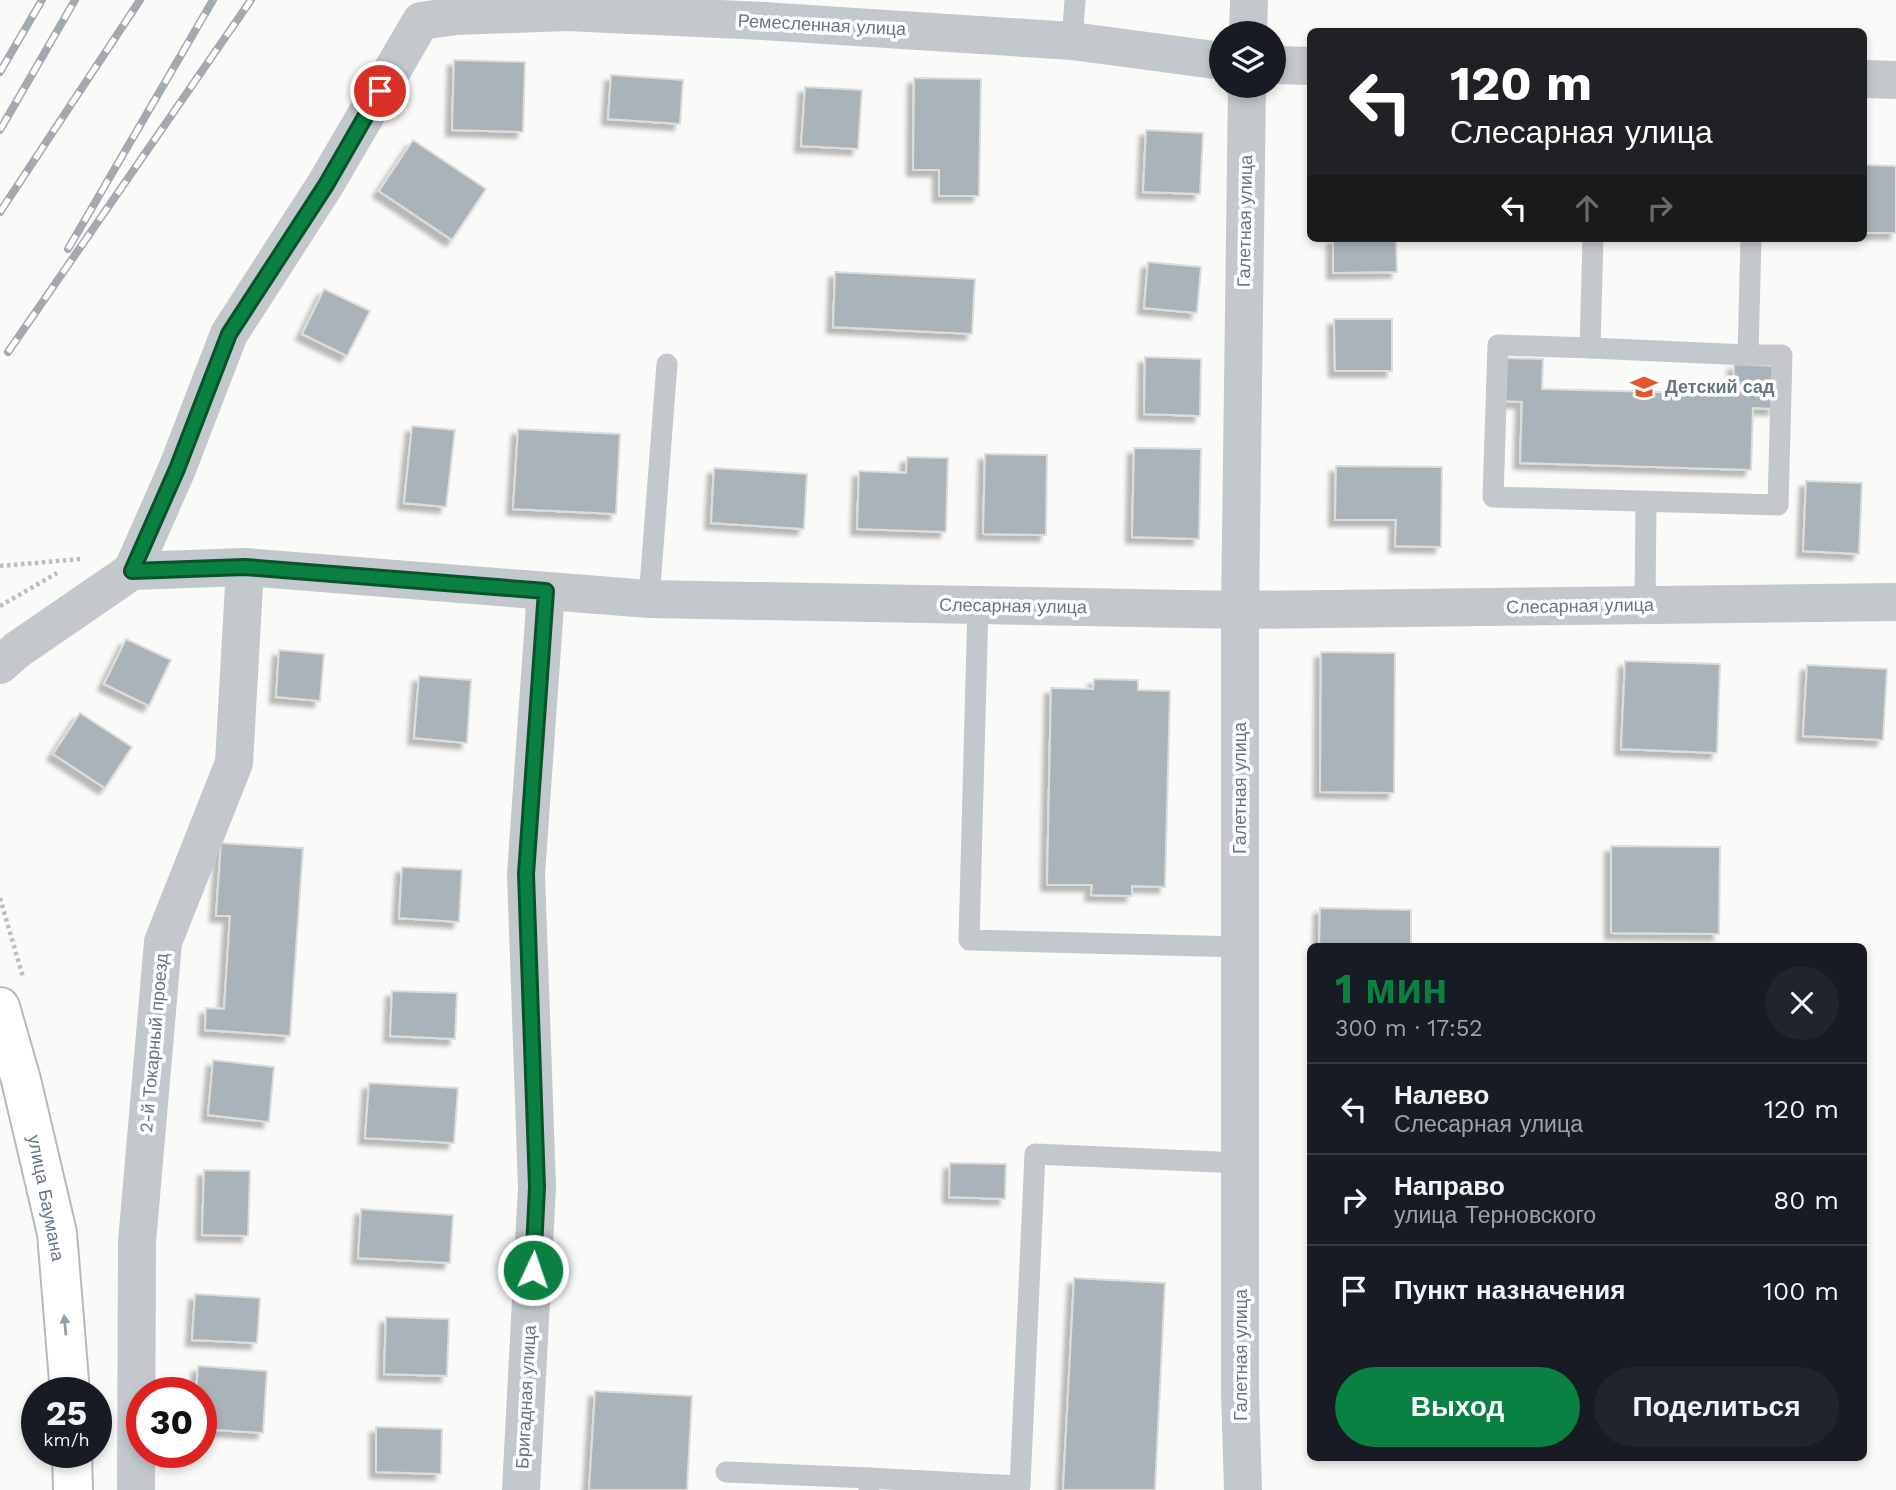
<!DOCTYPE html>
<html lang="ru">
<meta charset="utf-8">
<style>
body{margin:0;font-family:"Work Sans",sans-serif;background:#20242c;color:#f1f3f6;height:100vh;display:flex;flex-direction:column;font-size:26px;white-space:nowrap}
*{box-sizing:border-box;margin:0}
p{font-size:23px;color:#9ea1a6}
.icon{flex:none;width:38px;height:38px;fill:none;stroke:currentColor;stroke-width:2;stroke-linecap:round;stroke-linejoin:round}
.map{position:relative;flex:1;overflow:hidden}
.drawer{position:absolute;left:1307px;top:943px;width:560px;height:518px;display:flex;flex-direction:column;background:#171b24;border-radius:10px;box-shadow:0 4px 10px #0003}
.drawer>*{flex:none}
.top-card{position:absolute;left:1307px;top:28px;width:560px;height:214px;border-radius:10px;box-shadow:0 4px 10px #0003;background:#202124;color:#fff;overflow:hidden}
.fabs{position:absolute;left:1209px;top:21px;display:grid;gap:14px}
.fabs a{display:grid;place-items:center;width:77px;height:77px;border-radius:50%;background:#171b24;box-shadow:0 4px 10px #0003;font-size:35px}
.speed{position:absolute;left:21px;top:1377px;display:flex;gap:14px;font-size:35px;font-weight:700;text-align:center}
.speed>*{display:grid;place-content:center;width:91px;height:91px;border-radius:50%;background:#171b24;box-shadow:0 4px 10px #0003;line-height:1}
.speed small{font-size:18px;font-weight:400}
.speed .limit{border:10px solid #d22;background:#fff;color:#111}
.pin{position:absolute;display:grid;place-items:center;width:60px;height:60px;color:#fff;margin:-30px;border:4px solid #fff;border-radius:50%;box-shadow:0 2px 7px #0007}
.me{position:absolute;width:77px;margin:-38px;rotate:3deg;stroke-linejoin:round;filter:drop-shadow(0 0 5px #0008)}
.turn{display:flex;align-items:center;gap:24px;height:147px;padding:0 28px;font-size:32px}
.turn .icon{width:91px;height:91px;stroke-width:2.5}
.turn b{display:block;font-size:49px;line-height:60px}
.lanes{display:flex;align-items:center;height:66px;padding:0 28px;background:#0003;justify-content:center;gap:35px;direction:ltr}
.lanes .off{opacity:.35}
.round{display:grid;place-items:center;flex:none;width:74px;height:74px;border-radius:37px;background:#20242c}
.head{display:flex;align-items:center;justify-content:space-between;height:119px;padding:0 28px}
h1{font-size:42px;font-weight:700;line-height:52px;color:#0b8043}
.primary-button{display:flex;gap:14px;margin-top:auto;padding:14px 28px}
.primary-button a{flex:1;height:80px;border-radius:42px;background:#0b8043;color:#fff;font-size:28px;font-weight:700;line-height:80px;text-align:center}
.primary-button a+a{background:#20242c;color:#f1f3f6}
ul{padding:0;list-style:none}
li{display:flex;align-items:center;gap:21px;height:91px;padding:0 28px;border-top:2px solid #363941}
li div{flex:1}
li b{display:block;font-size:26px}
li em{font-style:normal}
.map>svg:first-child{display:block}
</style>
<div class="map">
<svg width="1896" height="1490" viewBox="0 0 1896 1490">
<defs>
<filter id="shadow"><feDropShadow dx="-6" dy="6" stdDeviation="2" flood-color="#0004"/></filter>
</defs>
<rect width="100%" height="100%" fill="#fafaf8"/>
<g fill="#aab3b9" stroke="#dcdcda" stroke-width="2" filter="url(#shadow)">
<path d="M454 60 525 62 523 132 452 130Z"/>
<path d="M611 75 683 80 680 124 608 119Z"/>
<path d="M914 78 981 79 979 196H939V170H913Z"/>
<path d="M805 87 862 90 858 149 801 146Z"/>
<path d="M1146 130 1203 133 1200 194 1143 192Z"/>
<path d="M413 140 486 189 452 240 379 191Z"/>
<path d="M1864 165 1896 166V233H1864Z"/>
<path d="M1333 238H1396L1397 272 1333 273Z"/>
<path d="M1148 262 1201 267 1197 313 1144 308Z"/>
<path d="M835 272 975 279 972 334 833 327Z"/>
<path d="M324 289 370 311 347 356 302 334Z"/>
<path d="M1334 319H1392V371H1335Z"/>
<path d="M1145 357 1201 359 1200 416 1144 414Z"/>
<path d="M1502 358 1543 359 1542 389 1733 394 1734 364 1776 366 1774 409 1753 408 1751 470 1520 463 1522 402 1500 401Z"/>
<path d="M412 426 455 430 446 507 404 503Z"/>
<path d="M518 429 620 434 616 514 513 509Z"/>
<path d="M1134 448 1201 449 1199 539 1132 537Z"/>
<path d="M985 454 1047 455 1046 535 983 534Z"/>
<path d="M907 457 948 458 946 532 857 529 859 471 906 473Z"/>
<path d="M1336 466 1442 467 1441 547 1395 546 1396 520H1335Z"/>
<path d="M714 468 807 474 804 529 711 523Z"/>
<path d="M1806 481 1862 483 1859 554 1803 551Z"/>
<path d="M126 639 171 660 149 706 104 684Z"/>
<path d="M279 650 324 654 320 701 276 697Z"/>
<path d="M1321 652 1395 653 1394 793 1320 792Z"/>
<path d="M1625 661 1720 664 1717 753 1621 749Z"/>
<path d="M1807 665 1887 669 1883 740 1803 736Z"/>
<path d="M419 676 471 680 467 743 414 738Z"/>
<path d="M1094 679 1138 680V690L1170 691 1165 887 1132 886V896L1091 895 1092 885H1047L1051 688 1093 689Z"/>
<path d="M80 713 132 747 105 788 53 754Z"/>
<path d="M221 843 303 848 290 1036 205 1030 206 1008 224 1009 230 916H216Z"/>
<path d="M1611 846 1720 847 1719 934 1611 933Z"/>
<path d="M402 867 462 870 459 922 399 918Z"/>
<path d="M1320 908 1411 910V947H1319Z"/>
<path d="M392 991 457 993 455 1039 390 1036Z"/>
<path d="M213 1060 274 1067 269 1122 208 1115Z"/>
<path d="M369 1083 458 1088 454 1143 365 1138Z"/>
<path d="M950 1163 1006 1164 1005 1199 949 1197Z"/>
<path d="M204 1170 250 1171 248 1236 202 1235Z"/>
<path d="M361 1209 453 1215 450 1263 358 1258Z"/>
<path d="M1074 1278 1165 1283 1155 1490H1063Z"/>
<path d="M195 1294 260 1298 257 1343 192 1340Z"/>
<path d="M386 1317 449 1319 447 1376 384 1374Z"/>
<path d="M198 1366 267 1371 263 1433 201 1429V1393H196Z"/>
<path d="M595 1391 692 1396 687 1490H589Z"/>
<path d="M376 1427 442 1429 441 1474 376 1472Z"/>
</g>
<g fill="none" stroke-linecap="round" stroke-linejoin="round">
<defs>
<g id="primary">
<path d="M0 1007 21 1080 57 1233 70 1393"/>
<path d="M72 1452 73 1490"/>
</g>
</defs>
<use href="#primary" stroke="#b5babe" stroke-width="42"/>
<g stroke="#bbbfc2" stroke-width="4.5" stroke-dasharray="3.5 3.5" stroke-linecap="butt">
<path d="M0 566 80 559"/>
<path d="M0 606 57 573"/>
<path d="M0 898 23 977"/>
</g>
<g stroke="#c3c8cc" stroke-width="21">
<path d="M1072 41 1075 0"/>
<path d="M1593 238 1590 348 1498 345 1493 497 1778 505 1782 355H1748L1751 238"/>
<path d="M1590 348 1748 355"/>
<path d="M649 599 667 364"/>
<path d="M978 605 969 940 1240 947"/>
<path d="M1645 605 1646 501"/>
<path d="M726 1472 869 1478"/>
<path d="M869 1490V1478L1020 1486 1035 1154 1240 1163"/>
</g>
<g stroke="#c3c8cc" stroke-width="38">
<path d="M1248 33 1249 0"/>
<path d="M1274 65 1311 66"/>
<path d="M1864 79 1896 80"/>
<path d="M1247 86 1240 610 1896 602"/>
<path d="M132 571 177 469 229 334 325 185 421 21 456 16 567 12 763 21 1072 41 1222 61"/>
<path d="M136 1490 137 1242 163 942 234 763 245 567"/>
<path d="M521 1490 537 1187 526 874 546 591"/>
</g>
<path stroke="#c3c8cc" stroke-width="38" d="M0 665 17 650 132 571 245 567 649 599 1240 610V1391L1243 1490"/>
<use href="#primary" stroke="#fff" stroke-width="38"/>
<defs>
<g id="rail">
<path d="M0 72 42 0"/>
<path d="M0 130 75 0"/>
<path d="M0 212 140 0"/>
<path d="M68 249 213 0"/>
<path d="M8 352 251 0"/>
</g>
</defs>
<use href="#rail" stroke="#a2aab0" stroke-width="8"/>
<use href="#rail" stroke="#fff" stroke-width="5" stroke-dasharray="16" stroke-linecap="butt"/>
</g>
<defs><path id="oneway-solid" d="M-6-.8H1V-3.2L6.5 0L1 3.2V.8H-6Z" transform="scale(1.75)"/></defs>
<use fill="#939fa8" href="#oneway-solid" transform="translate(65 1325) rotate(-95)"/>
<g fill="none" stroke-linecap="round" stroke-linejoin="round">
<defs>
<path id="route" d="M380 91 326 185 229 334 177 469 132 571 245 567 546 591 526 874 537 1187 533 1270"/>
</defs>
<use href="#route" stroke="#07532c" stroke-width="18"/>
<use href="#route" stroke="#0b8043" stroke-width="12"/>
</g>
<defs>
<symbol id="school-bare" viewBox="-9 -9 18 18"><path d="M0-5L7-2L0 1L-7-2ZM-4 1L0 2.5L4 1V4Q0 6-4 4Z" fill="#e4572e" stroke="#fff" stroke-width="2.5" paint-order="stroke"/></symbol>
</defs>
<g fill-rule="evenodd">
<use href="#school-bare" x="1625" y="368" width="38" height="38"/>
</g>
<g text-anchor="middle" stroke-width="7" stroke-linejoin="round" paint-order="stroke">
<g font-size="18" fill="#657683" stroke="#fff">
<text transform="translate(822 25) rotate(3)" y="6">Ремесленная улица</text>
<text transform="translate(1245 221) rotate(-89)" y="6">Галетная улица</text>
<text transform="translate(1013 606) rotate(1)" y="6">Слесарная улица</text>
<text transform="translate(1580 606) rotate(-1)" y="6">Слесарная улица</text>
<text transform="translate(1240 788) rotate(-90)" y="6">Галетная улица</text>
<text transform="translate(154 1043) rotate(-85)" y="6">2-й Токарный проезд</text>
<text transform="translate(46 1198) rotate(79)" y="6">улица Баумана</text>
<text transform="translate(1241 1355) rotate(-90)" y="6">Галетная улица</text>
<text transform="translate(526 1397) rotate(-87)" y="6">Бригадная улица</text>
</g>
<g font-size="18" font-weight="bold" fill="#657683" stroke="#fff" text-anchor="start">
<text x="1665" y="393">Детский сад</text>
</g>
</g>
</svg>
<div class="fabs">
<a><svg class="icon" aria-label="layers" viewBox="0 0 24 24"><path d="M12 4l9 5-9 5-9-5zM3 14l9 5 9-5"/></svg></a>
</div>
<div class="speed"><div>25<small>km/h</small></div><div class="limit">30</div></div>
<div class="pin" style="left:380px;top:91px;background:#d93025"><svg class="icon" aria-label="arrive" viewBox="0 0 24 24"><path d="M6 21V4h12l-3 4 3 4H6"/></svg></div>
<svg class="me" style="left:533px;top:1270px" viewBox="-20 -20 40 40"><circle r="17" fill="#0b8043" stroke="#fff" stroke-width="3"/><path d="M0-11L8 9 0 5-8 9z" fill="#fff"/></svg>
<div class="top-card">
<div class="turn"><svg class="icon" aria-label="left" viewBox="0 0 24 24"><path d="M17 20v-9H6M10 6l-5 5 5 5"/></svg><div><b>120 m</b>Слесарная улица</div></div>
<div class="lanes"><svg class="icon" aria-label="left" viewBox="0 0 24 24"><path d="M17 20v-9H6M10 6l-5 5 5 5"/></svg><svg class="icon off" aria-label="ahead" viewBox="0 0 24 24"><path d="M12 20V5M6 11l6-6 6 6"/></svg><svg class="icon off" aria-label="right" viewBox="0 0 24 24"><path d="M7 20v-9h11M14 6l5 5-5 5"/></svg></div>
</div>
<section class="drawer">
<div class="head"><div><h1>1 мин</h1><p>300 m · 17:52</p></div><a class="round"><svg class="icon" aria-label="close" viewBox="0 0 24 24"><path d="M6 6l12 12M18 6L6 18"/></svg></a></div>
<ul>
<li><svg class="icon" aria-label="left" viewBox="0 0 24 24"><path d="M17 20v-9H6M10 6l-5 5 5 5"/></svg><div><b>Налево</b><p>Слесарная улица</p></div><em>120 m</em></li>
<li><svg class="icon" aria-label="right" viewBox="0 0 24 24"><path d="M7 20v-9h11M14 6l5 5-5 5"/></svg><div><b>Направо</b><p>улица Терновского</p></div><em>80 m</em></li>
<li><svg class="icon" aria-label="arrive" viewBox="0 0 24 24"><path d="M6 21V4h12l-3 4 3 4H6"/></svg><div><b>Пункт назначения</b></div><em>100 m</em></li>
</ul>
<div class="primary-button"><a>Выход</a><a>Поделиться</a></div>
</section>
</div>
